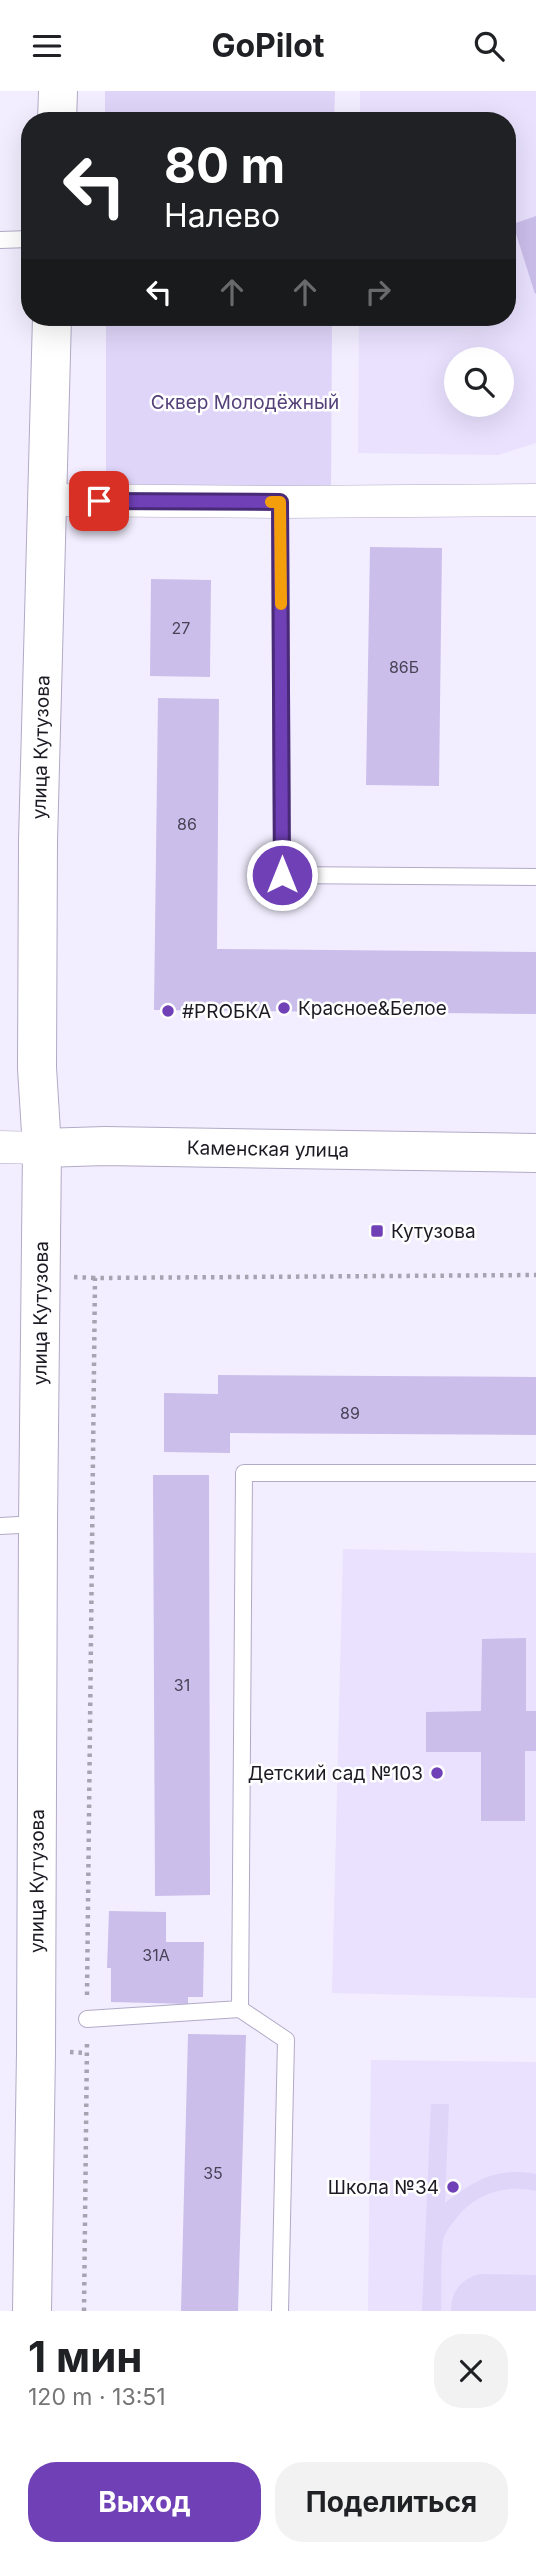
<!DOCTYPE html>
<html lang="ru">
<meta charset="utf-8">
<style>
body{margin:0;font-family:Inter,sans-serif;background:#f2f2f2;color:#202124;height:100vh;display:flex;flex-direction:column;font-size:26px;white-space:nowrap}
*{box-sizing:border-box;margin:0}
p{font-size:23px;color:#757577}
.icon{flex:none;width:38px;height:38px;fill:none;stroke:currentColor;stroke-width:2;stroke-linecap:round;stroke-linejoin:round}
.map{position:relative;height:2220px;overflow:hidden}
.panel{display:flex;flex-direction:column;background:#fff;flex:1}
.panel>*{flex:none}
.banner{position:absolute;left:21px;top:21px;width:495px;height:214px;border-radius:28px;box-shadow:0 7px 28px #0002;background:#202124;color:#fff;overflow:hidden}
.buttons{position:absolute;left:444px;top:256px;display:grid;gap:14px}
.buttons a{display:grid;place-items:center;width:70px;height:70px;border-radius:50%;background:#fff;box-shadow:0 7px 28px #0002;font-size:35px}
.pin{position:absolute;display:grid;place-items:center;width:60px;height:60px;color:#fff;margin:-30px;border-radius:14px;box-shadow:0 4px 10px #0006}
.me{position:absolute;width:77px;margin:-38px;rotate:0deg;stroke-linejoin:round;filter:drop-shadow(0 0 5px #0008)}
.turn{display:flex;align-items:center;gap:24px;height:147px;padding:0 28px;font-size:32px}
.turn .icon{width:91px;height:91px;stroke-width:2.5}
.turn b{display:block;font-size:49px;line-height:60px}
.lanes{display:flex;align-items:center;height:66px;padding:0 28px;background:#0003;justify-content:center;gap:35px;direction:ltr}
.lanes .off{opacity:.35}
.round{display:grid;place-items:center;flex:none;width:74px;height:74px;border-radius:28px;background:#f2f2f2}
.summary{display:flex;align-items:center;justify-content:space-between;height:119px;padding:0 28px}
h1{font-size:42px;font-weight:700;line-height:52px}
.button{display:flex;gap:14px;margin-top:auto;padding:14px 28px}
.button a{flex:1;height:80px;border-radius:28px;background:#7040b7;color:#fff;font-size:28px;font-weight:700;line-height:80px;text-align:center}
.button a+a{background:#f2f2f2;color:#202124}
header{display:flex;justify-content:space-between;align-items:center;height:91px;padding:0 28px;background:#fff;font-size:32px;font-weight:700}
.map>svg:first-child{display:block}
</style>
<header><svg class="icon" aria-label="menu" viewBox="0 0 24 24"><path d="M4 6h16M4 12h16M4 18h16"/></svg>GoPilot<svg class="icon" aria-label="search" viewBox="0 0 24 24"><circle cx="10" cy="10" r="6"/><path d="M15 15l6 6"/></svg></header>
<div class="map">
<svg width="536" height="2220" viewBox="0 0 536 2220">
<rect width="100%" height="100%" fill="#f2eeff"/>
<g fill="#e9e1fe" fill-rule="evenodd">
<path d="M360 0H536V352L498 364 358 362 359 226H508V30H360ZM457 268H502V313H457Z"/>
<path d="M343 1458 536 1462V1907L332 1902Z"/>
<path d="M371 1969 536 1971V2220H368Z"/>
</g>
<g fill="#dfd5f9">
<path d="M105 0H335L334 30H105Z"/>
<path d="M106 226H332L331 399 106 394Z"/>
<path d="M431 2013H449L445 2112C475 2089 497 2076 536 2083V2100C503 2093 474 2103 454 2130 450 2135 445 2142 443 2149 440 2172 442 2197 441 2220H422Z"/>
<path d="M480 2183 536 2184V2220H451C451 2200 461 2188 480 2183Z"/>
</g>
<g fill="#cbbeeb">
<path d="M536 125V202L535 203 513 133Z"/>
<path d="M370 456 442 457 439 695 366 694Z"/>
<path d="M151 488 211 489 210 586 150 585Z"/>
<path d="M158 607 219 608 217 858 536 861V923L154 919Z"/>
<path d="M218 1284 536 1286V1344L230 1342V1362L164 1361V1302L218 1303Z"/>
<path d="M153 1384H209L210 1804 155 1805Z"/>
<path d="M526 1547V1620H536V1660H525V1730H481V1661H426V1621L481 1620 482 1548Z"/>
<path d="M109 1820 166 1821V1851H204L203 1906H188V1913L111 1911V1877H107Z"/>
<path d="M188 1943 246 1944 238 2220H181Z"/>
</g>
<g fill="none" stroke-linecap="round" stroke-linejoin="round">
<defs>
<g id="service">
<path d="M0 149 30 148"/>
<path d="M280 411 282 784 536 786"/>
<path d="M0 1435 38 1433"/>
<path d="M240 1918 286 1949 280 2220"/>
<path d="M87 1928 240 1918 244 1382H536"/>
</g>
<g id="minor">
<path d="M48 409 280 411 536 409"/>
<path d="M0 1056 42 1057"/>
</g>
<g id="tertiary">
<path d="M57 30 58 0"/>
<path id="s1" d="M42 1057 105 1055 536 1062"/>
<path id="s2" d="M32 2220 36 1961 38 1433 42 1057 37 977 38 750 52 226"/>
</g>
</defs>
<use href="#service" stroke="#b2aac6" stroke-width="18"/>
<use href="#minor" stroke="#b2aac6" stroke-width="33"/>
<use href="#tertiary" stroke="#b2aac6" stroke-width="40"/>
<g stroke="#a7a4b2" stroke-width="4.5" stroke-dasharray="3.5 5" stroke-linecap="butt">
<path d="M74 1186 95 1187"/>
<path d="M87 1904 95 1187 536 1184"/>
<path d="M70 1961 87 1962"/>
<path d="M84 2220 87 1951"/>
</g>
<use href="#service" stroke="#fff" stroke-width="16"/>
<use href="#minor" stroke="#fff" stroke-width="32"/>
<use href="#tertiary" stroke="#fff" stroke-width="38"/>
</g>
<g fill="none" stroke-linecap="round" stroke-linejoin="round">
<defs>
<path id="route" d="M99 410 280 411 282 784"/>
</defs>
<use href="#route" stroke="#492a77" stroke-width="18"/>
<use href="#route" stroke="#7040b7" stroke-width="12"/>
<path stroke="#f59e0b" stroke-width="12" d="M271 411H280L281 513"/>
</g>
<g fill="#7040b7" stroke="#fefefe" stroke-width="2.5">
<circle cx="284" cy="917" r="7"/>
<circle cx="168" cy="920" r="7"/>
<rect x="370" y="1133" width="14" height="14" rx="3.5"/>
<circle cx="437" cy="1682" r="7"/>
<circle cx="453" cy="2096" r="7"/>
</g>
<g text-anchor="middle" stroke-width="5" stroke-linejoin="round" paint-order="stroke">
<g font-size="16" fill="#484356">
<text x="181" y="543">27</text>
<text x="404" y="582">86Б</text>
<text x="187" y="739">86</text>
<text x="350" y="1328">89</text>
<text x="182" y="1600">31</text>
<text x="156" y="1870">31А</text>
<text x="213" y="2088">35</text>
</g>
<g font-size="19" fill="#55417a" stroke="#fefefe">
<text x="245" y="318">Сквер Молодёжный</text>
</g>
<g font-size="19" fill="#1d1a24" stroke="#fefefe">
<text dy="7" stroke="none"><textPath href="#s2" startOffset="1564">улица Кутузова</textPath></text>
<text dy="7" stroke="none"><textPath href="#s1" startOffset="226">Каменская улица</textPath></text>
<text dy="7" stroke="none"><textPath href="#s2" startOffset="998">улица Кутузова</textPath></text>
<text dy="7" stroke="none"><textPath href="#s2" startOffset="430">улица Кутузова</textPath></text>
</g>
<g font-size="19" fill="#1d1a24" stroke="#fefefe" text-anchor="start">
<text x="298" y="924">Красное&amp;Белое</text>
<text x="182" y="927">#PROБКА</text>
<text x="391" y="1147">Кутузова</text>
<text x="423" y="1689" text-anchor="end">Детский сад №103</text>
<text x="439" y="2103" text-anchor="end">Школа №34</text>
</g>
</g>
</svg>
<div class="buttons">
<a><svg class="icon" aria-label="search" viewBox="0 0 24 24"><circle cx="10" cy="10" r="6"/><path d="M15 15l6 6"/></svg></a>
</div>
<div class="pin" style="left:99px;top:410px;background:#d93025"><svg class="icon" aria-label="arrive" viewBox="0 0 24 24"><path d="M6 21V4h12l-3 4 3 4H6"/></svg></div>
<svg class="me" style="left:282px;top:784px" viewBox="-20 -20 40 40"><circle r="17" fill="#7040b7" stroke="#fff" stroke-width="3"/><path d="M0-11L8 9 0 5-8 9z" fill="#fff"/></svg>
<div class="banner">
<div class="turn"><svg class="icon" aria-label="left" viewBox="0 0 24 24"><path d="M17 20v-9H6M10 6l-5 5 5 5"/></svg><div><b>80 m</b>Налево</div></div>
<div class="lanes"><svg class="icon" aria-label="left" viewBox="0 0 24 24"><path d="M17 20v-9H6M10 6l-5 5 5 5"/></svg><svg class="icon off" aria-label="ahead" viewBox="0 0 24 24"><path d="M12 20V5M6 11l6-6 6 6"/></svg><svg class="icon off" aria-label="ahead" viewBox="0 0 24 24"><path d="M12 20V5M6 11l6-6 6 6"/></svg><svg class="icon off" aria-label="right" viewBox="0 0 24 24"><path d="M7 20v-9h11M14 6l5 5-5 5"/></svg></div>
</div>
</div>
<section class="panel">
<div class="summary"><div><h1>1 мин</h1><p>120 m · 13:51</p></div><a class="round"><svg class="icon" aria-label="close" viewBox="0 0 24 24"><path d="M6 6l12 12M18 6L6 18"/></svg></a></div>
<div class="button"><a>Выход</a><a>Поделиться</a></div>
</section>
